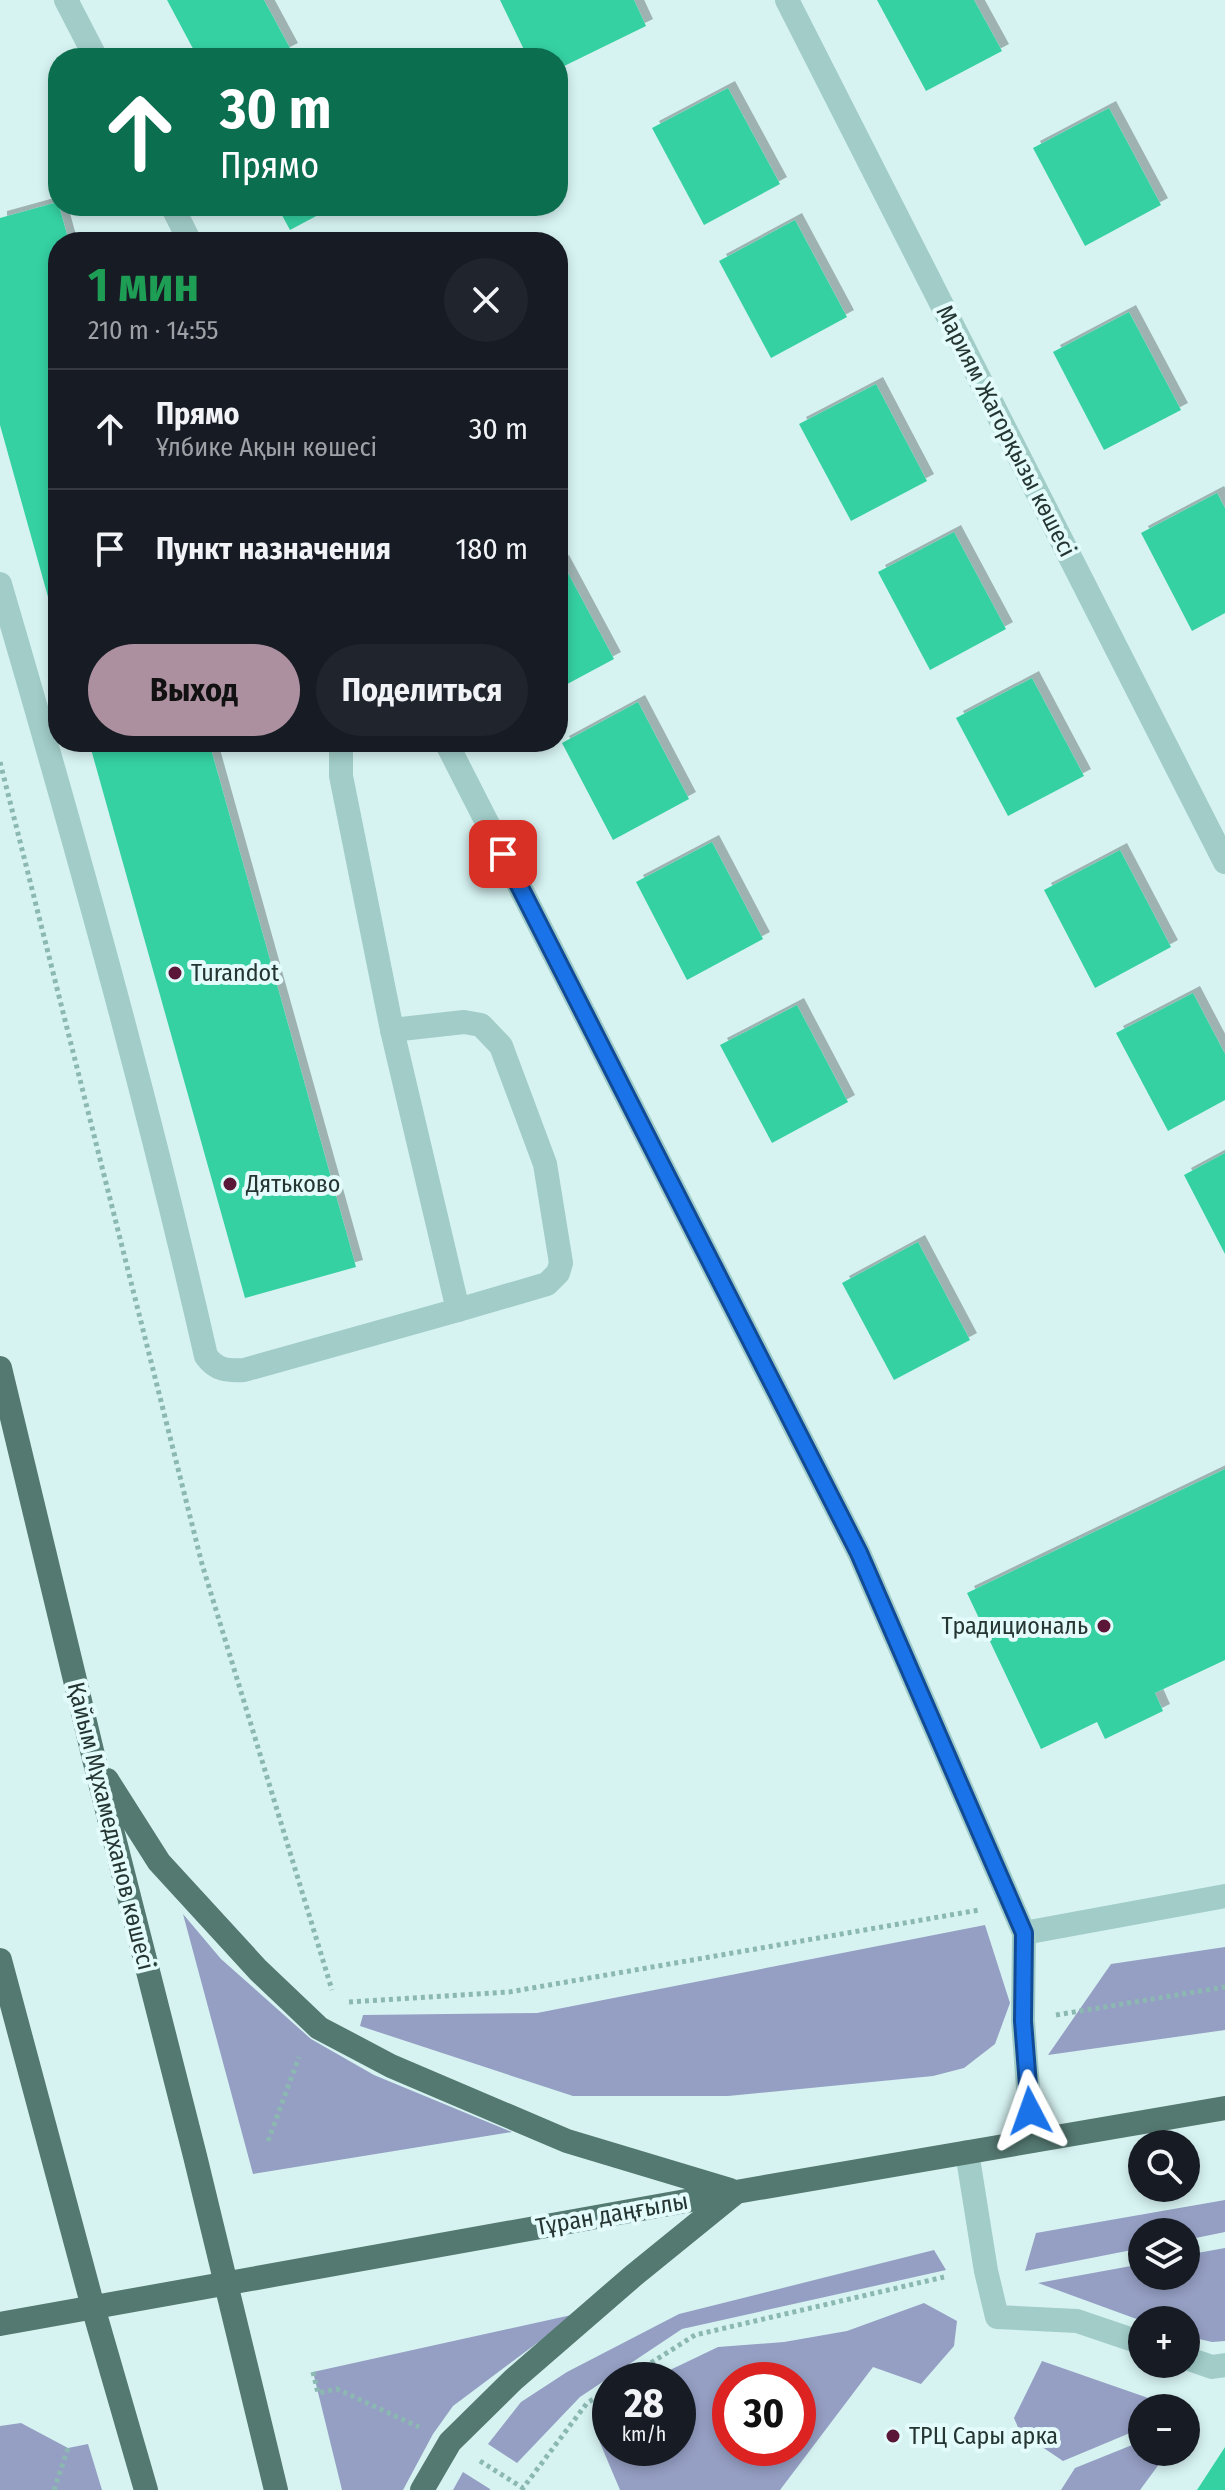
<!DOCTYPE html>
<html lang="ru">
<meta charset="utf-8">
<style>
body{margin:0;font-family:"Fira Sans Condensed",sans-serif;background:#20242c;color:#f1f3f6;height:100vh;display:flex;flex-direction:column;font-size:30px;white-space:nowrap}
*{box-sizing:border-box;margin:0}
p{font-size:26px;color:#9ea1a6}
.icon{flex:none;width:44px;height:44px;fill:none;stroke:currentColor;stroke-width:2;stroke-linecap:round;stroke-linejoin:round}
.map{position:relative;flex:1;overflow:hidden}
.details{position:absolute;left:48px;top:232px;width:520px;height:520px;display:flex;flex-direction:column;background:#171b24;border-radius:32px;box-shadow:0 4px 12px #0003}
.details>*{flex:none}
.banner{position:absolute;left:48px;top:48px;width:520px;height:168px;border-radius:32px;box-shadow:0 4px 12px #0003;background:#0b6e4f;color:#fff;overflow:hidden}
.buttons{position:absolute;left:1128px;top:2130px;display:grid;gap:16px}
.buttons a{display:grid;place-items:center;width:72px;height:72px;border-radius:50%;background:#171b24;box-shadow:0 4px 12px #0003;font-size:40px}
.speed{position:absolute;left:592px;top:2362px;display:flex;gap:16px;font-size:40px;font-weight:700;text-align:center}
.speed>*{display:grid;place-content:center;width:104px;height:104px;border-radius:50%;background:#171b24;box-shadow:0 4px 12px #0003;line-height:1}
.speed small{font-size:20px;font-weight:400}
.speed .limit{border:12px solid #d22;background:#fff;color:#111}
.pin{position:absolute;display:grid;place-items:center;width:68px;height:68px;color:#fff;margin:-34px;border-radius:16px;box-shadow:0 4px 12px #0006}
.me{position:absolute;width:88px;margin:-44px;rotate:356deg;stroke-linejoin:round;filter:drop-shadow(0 0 6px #0008)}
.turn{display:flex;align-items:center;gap:28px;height:168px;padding:0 40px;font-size:36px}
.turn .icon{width:104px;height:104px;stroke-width:2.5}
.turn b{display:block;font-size:56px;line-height:68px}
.round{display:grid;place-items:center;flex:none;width:84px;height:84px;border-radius:42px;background:#20242c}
.headline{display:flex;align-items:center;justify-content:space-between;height:136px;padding:0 40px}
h1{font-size:48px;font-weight:700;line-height:60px;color:#1e9e55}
.action{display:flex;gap:16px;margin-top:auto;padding:16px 40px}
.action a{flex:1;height:92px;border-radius:48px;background:#ad90a0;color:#111;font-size:32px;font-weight:700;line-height:92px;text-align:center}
.action a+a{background:#20242c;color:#f1f3f6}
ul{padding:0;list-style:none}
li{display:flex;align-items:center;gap:24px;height:120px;padding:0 40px;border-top:2px solid #363941}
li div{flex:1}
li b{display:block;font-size:30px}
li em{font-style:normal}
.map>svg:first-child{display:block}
</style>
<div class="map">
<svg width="1225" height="2490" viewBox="0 0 1225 2490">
<defs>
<filter id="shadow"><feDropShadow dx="7" dy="-7" stdDeviation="0" flood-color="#0004"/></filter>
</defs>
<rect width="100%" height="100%" fill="#d6f3f2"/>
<g fill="#959fc3" fill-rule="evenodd">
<path d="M183 1914 221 1959 311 2039 374 2075 512 2132 253 2174Z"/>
<path d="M985 1925 1010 2003 995 2044 964 2068 933 2076 728 2096H573L360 2026 363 2015 537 2013Z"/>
<path d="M1225 1947V2030L1048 2055 1111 1964Z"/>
<path d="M1225 2200V2232L1186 2240V2232H1142V2248L1025 2271 1036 2233Z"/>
<path d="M1225 2248V2341L1212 2342 1186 2336V2320L1142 2321 1038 2283 1142 2264V2276H1186V2255Z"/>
<path d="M934 2250 946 2270 682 2329 580 2397 517 2463 488 2444 521 2402 567 2372 679 2314Z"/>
<path d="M924 2303 957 2321 954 2346 921 2384 873 2367 780 2490H620L595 2431 610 2420V2448H678V2380H659L670 2370 718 2347 784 2342 847 2331ZM798 2380V2448H730V2380Z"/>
<path d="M576 2314 453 2406 433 2434 403 2490H342L313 2372Z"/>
<path d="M1042 2361 1177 2408H1142V2428L1063 2461 1020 2432 1014 2418Z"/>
<path d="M21 2423 68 2448 88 2444 102 2490H0V2426Z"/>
<path d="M1142 2441V2452H1168L1140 2490H1061L1075 2468Z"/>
<path d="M463 2472 490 2489V2490H453Z"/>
</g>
<g fill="#36d1a2" filter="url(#shadow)">
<path d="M167 0H264L291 50 275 58H198Z"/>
<path d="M500 0H634L646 26 558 69V58H528Z"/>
<path d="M877 0H974L1002 51 926 91Z"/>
<path d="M728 88 780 184 704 225 652 128Z"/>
<path d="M1109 108 1161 205 1085 246 1033 148Z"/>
<path d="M58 202 69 242H58L57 629 0 425V218Z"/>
<path d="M277 206H335L290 230Z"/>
<path d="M795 220 847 317 771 358 719 261Z"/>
<path d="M1129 312 1181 410 1104 450 1053 352Z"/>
<path d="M876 384 927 481 851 521 799 424Z"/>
<path d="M1217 493 1225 508V613L1192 631 1141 533Z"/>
<path d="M954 532 1006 629 930 670 878 572Z"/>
<path d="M562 562 614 659 558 689V565Z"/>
<path d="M1032 678 1084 776 1008 816 956 718Z"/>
<path d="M638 702 689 799 613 840 562 743Z"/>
<path d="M89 742H209L356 1267 245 1298Z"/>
<path d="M712 842 763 939 687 980 636 882Z"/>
<path d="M1120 850 1171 947 1095 988 1044 890Z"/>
<path d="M1193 993 1225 1054V1100L1168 1131 1116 1033Z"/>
<path d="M797 1005 848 1102 772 1143 720 1045Z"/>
<path d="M1225 1153V1254L1184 1175Z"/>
<path d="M918 1242 970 1340 894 1380 842 1283Z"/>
<path d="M1225 1469V1660L1155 1693 1163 1711 1105 1739 1097 1722 1041 1749 967 1593Z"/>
<path d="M1225 2447V2490H1197Z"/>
</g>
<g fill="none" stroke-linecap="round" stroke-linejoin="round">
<g stroke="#8cb8b2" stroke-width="5" stroke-dasharray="4 4" stroke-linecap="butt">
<path d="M0 762 202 1564 332 1990"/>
<path d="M349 2002 509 1992 979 1910"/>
<path d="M1056 2015 1225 1987"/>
<path d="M268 2141 299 2057"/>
<path d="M313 2372 318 2393 337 2389 419 2427"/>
<path d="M624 2380 695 2335 944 2277"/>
<path d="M480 2461 523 2488 587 2403 610 2389"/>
<path d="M54 2490 68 2448"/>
</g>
<g stroke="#a1ccc8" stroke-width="24">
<path d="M66 0 96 58"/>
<path d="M787 0 1225 862"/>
<path d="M172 206 190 242"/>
<path d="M0 584C75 840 147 1097 206 1356 216 1370 227 1371 244 1370L458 1310 392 1030 341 776V742"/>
<path d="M446 742 859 1553 1024 1933 1023 2021 1032 2141"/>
<path d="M392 1030 464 1022 481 1025 501 1046 545 1164 561 1263 558 1273 547 1284 458 1310"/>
<path d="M1024 1933 1225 1896"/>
<path d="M967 2152 986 2271 997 2317 1077 2321 1142 2343"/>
<path d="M1186 2358 1212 2367 1225 2365"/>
</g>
<g stroke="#547971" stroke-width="24">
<path d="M0 1368 94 1759 195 2156 276 2490"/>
<path d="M107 1780 159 1862 258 1970 319 2028 391 2066 567 2141 730 2190"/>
<path d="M0 1960 93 2307 146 2490"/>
<path d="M0 2324 736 2192 1225 2108"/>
<path d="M422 2490 450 2442 513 2380 633 2276 734 2194"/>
</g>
</g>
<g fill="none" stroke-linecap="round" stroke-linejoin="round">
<defs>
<path id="route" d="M503 854 859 1553 1024 1933 1023 2021 1030 2111"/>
</defs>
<use href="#route" stroke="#114b97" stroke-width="20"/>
<use href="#route" stroke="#1a73e8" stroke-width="14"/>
</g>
<g fill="#5a1737" stroke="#e3fbfa" stroke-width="3">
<circle cx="175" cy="973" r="8"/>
<circle cx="230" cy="1184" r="8"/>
<circle cx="1104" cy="1626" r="8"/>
<circle cx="893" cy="2436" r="8"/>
</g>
<g text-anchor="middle" stroke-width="8" stroke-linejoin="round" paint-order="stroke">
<g font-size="24" fill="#253532" stroke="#e3fbfa">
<text transform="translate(1006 431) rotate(63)" y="8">Мариям Жагорқызы көшесі</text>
<text transform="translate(111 1826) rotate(76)" y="8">Қайым Мұхамедханов көшесі</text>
<text transform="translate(612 2214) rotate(-10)" y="8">Тұран даңғылы</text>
</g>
<g font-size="24" fill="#253532" stroke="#e3fbfa" text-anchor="start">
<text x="191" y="981">Turandot</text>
<text x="246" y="1192">Дятьково</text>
<text x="1088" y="1634" text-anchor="end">Традициональ</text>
<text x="909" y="2444">ТРЦ Сары арка</text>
</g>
</g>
</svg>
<div class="buttons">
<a><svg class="icon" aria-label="search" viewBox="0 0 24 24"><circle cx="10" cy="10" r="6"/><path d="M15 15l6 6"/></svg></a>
<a><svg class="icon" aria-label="layers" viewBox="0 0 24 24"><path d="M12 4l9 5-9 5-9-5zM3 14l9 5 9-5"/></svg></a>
<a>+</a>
<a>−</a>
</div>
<div class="speed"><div>28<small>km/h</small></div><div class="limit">30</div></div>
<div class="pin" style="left:503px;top:854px;background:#d93025"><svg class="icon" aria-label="arrive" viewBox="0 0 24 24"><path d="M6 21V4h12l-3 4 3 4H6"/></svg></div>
<svg class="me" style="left:1030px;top:2111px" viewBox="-20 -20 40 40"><path d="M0-17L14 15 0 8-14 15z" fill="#1a73e8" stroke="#fff" stroke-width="4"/></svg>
<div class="banner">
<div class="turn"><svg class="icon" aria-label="ahead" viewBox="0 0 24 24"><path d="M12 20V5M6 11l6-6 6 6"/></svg><div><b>30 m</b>Прямо</div></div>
</div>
<section class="details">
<div class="headline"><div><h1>1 мин</h1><p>210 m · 14:55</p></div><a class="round"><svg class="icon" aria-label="close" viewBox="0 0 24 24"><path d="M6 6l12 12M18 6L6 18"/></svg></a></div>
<ul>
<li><svg class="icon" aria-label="ahead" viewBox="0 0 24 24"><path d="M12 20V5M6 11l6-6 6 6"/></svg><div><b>Прямо</b><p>Ұлбике Ақын көшесі</p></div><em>30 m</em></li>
<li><svg class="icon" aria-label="arrive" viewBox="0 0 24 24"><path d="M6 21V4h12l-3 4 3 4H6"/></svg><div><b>Пункт назначения</b></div><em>180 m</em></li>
</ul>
<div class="action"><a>Выход</a><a>Поделиться</a></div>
</section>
</div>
